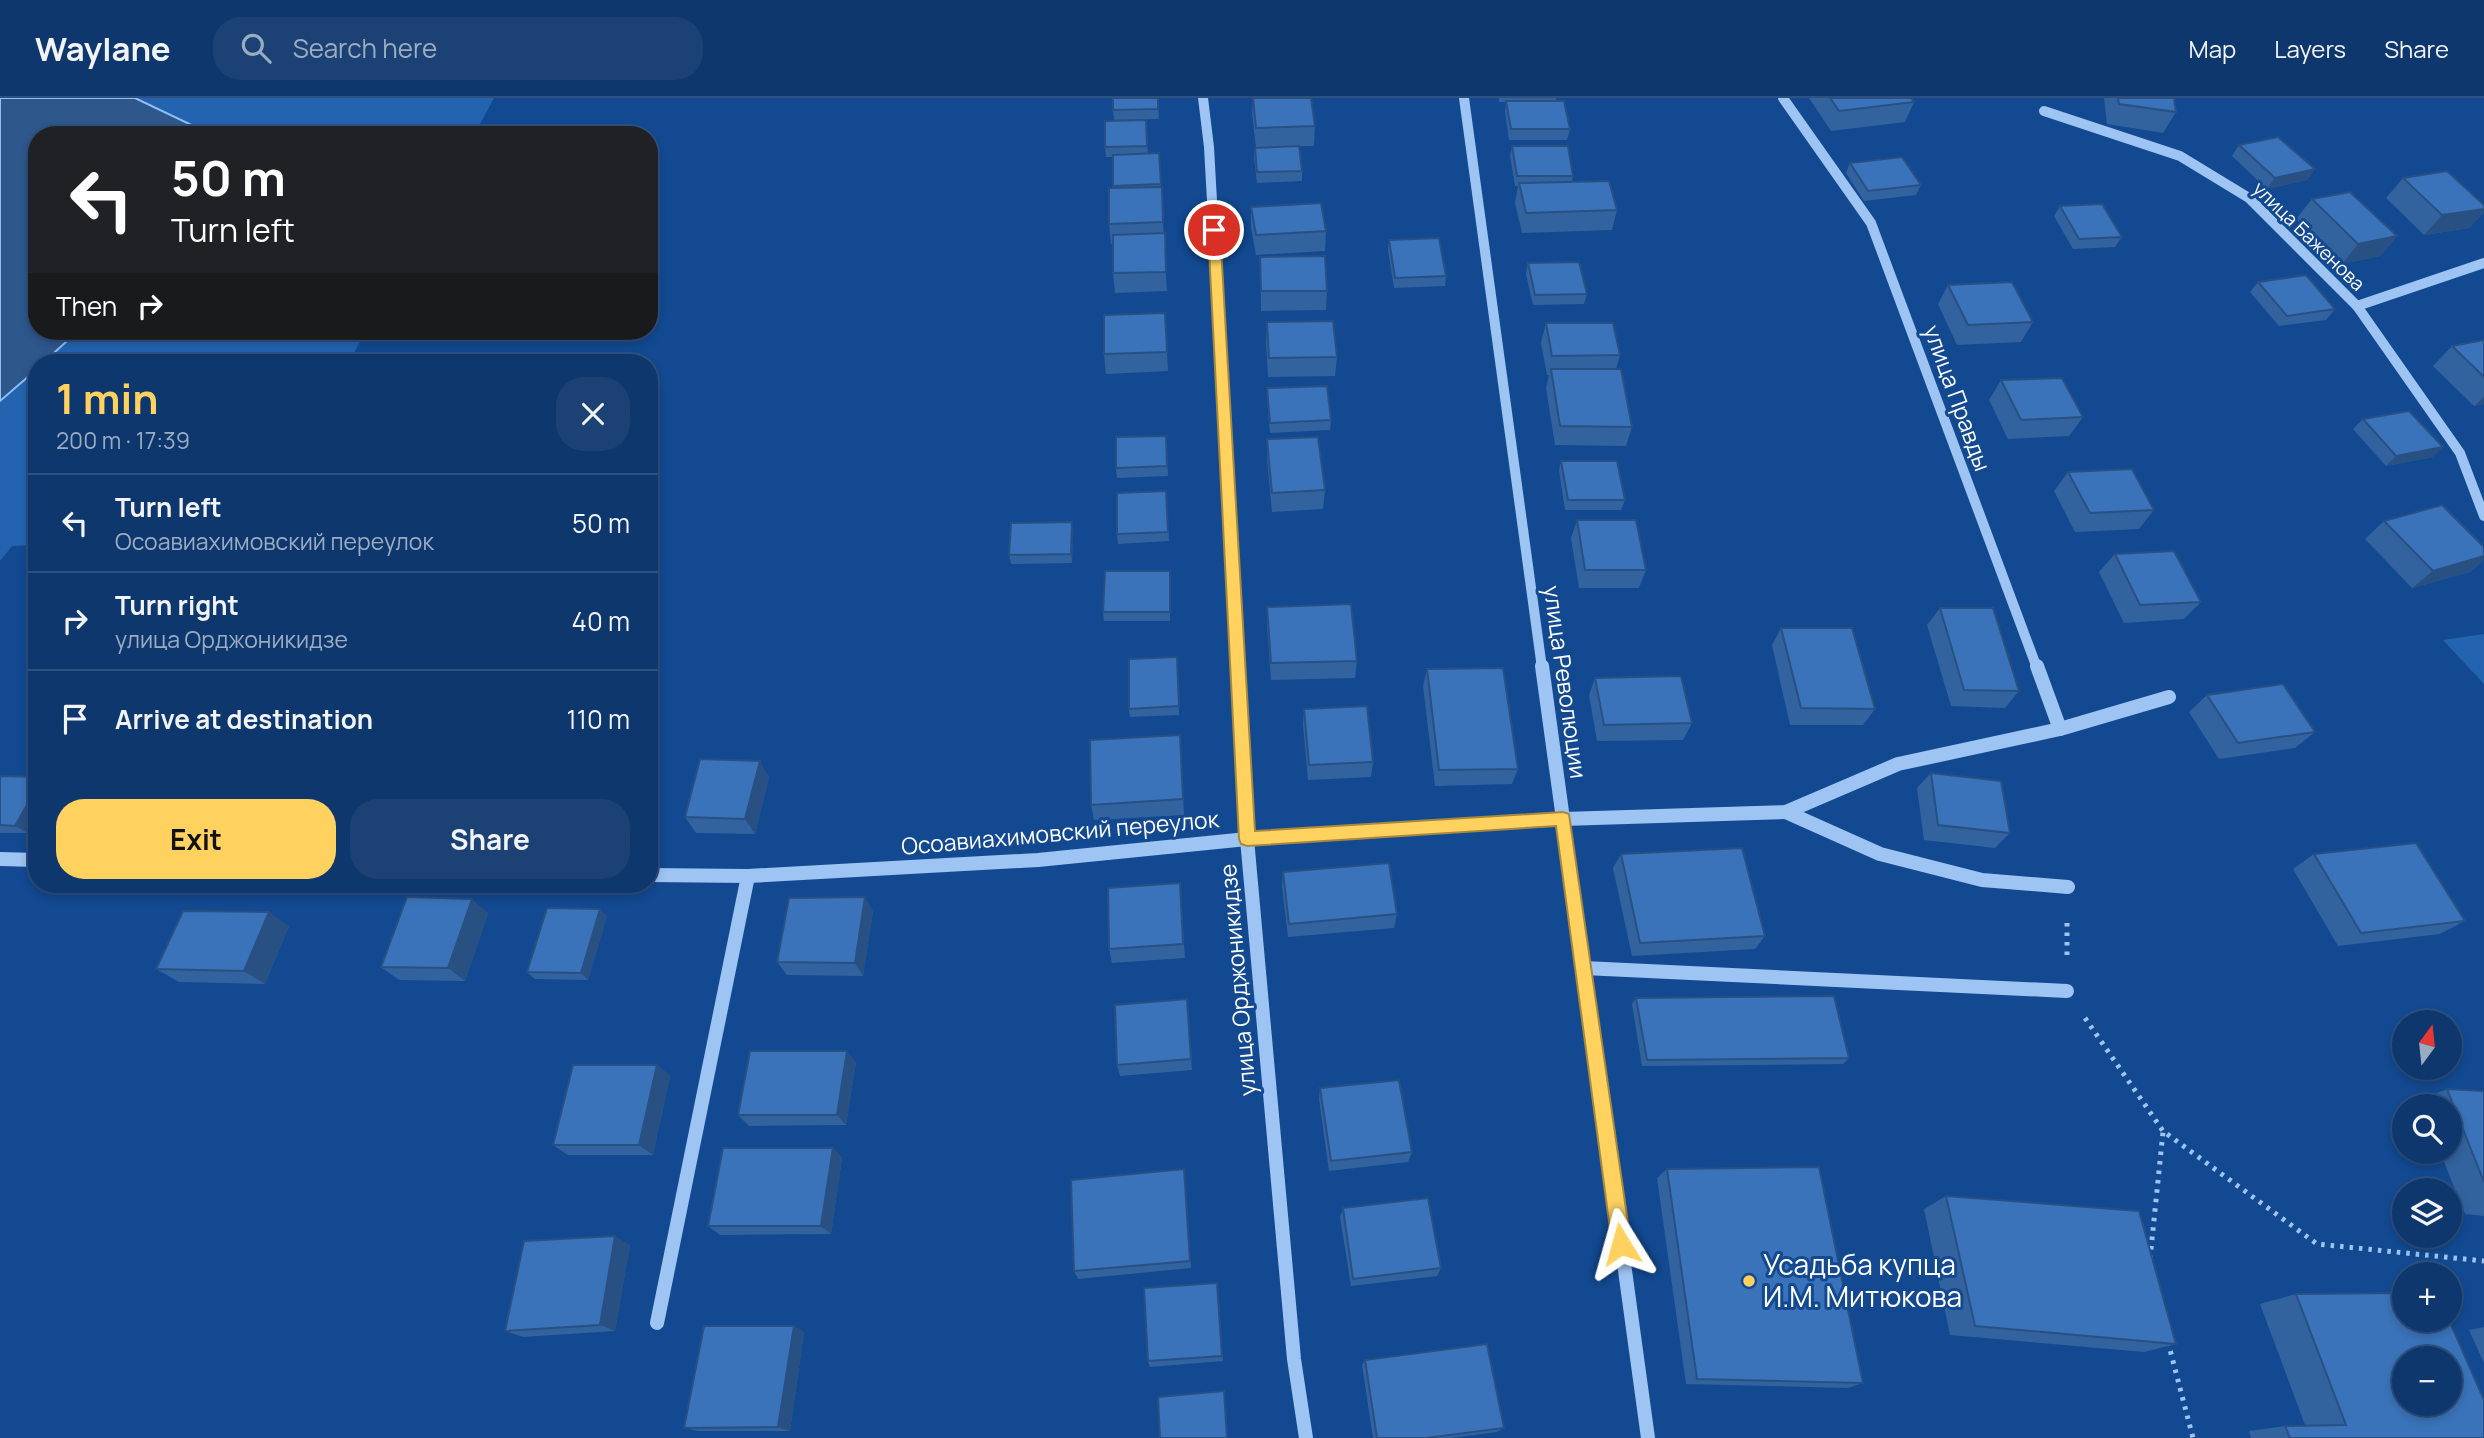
<!DOCTYPE html>
<meta charset="utf-8">
<style>
body{margin:0;font-family:Manrope,sans-serif;background:#1c4275;color:#f1f3f6;height:100vh;display:flex;flex-direction:column;font-size:26px;white-space:nowrap}
*{box-sizing:border-box;margin:0}
p{font-size:23px;color:#9bacc2}
.icon{flex:none;width:38px;height:38px;fill:none;stroke:currentColor;stroke-width:2;stroke-linecap:round;stroke-linejoin:round}
.map{position:relative;flex:1;overflow:hidden}
.side{position:absolute;left:28px;top:256px;width:630px;height:539px;display:flex;flex-direction:column;background:#0e376d;border-radius:28px;box-shadow:0 4px 10px #0003,0 0 0 2px #2e5180}
.side>*{flex:none}
.banner{position:absolute;left:28px;top:28px;width:630px;height:214px;border-radius:28px;box-shadow:0 4px 10px #0003,0 0 0 2px #2e5180;background:#202124;color:#fff;overflow:hidden}
.needle{width:46px;rotate:15deg}
.tools{position:absolute;left:2392px;top:912px;display:grid;gap:14px}
.tools a{display:grid;place-items:center;width:70px;height:70px;border-radius:50%;background:#0e376d;box-shadow:0 4px 10px #0003,0 0 0 2px #2e5180;font-size:35px}
.pin{position:absolute;display:grid;place-items:center;width:60px;height:60px;color:#fff;margin:-30px;border:4px solid #fff;border-radius:50%;box-shadow:0 2px 7px #0007}
.me{position:absolute;width:77px;margin:-38px;rotate:352deg;stroke-linejoin:round;filter:drop-shadow(0 0 5px #0008)}
.turn{display:flex;align-items:center;gap:24px;height:147px;padding:0 28px;font-size:32px}
.turn .icon{width:91px;height:91px;stroke-width:2.5}
.turn b{display:block;font-size:49px;line-height:60px}
.then{display:flex;align-items:center;height:66px;padding:0 28px;background:#0003;gap:14px;font-size:26px}
.round{display:grid;place-items:center;flex:none;width:74px;height:74px;border-radius:28px;background:#1c4275}
.head{display:flex;align-items:center;justify-content:space-between;height:119px;padding:0 28px}
h1{font-size:42px;font-weight:700;line-height:52px;color:#ffd15f}
.button{display:flex;gap:14px;margin-top:auto;padding:14px 28px}
.button a{flex:1;height:80px;border-radius:28px;background:#ffd15f;color:#111;font-size:28px;font-weight:700;line-height:80px;text-align:center}
.button a+a{background:#1c4275;color:#f1f3f6}
ul{padding:0;list-style:none}
li{display:flex;align-items:center;gap:21px;height:98px;padding:0 28px;border-top:2px solid #2e5180}
li div{flex:1}
li b{display:block;font-size:26px}
li em{font-style:normal}
header{display:flex;align-items:center;gap:42px;box-sizing:border-box;height:98px;padding:0 35px;background:#0e376d;border-bottom:2px solid #2e5180}
header strong{font-size:33px}
nav{display:flex;gap:38px;margin-inline-start:auto;font-size:24px}
.search{width:490px;height:63px;background:#1c4275;display:flex;align-items:center;gap:18px;box-sizing:border-box;padding:0 24px;border-radius:28px;color:#9bacc2;font-size:26px}
.map>svg:first-child{display:block}
</style>
<header>
<strong>Waylane</strong>
<div class="search"><svg class="icon" aria-label="search" viewBox="0 0 24 24"><circle cx="10" cy="10" r="6"/><path d="M15 15l6 6"/></svg>Search here</div>
<nav><a>Map</a><a>Layers</a><a>Share</a></nav>
</header>
<div class="map">
<svg width="2484" height="1340" viewBox="0 0 2484 1340">
<rect width="100%" height="100%" fill="#124991"/>
<g fill="#2363b0">
<path d="M135 0H494L474 37H203L200 31Z"/>
<path d="M78 233H366L349 264H44Z"/>
<path d="M37 271V447L12 448 0 463V303Z"/>
<path d="M2484 536V586L2443 542Z"/>
</g>
<path fill="#2e578c" stroke="#8fbef6" stroke-width="2" d="M0 0H135L200 31 203 37H37V233H78L44 264H37V271L0 303Z"/>
<g fill="none" stroke-linecap="round" stroke-linejoin="round">
<g stroke="#9dc4f2" stroke-width="5" stroke-dasharray="3.5 6" stroke-linecap="butt">
<path d="M2067 825V858"/>
<path d="M2085 920 2163 1033 2317 1146 2484 1163"/>
<path d="M2150 1161 2163 1034"/>
<path d="M2168 1244 2193 1340"/>
</g>
<g stroke="#9dc4f2" stroke-width="10">
<path d="M1203 0 1209 49 1238 570"/>
<path d="M1464 0 1542 570"/>
<path d="M1783 0 1871 125 2037 570"/>
<path d="M2044 13 2180 58 2249 100 2357 208"/>
<path d="M2484 165 2357 208 2460 355 2484 418"/>
</g>
<g stroke="#9dc4f2" stroke-width="14">
<path d="M1238 568 1247 741 1294 1261 1306 1340"/>
<path d="M1542 568 1648 1340"/>
<path d="M2037 568 2060 631"/>
<path d="M1786 714 1880 756 1982 782 2068 789"/>
<path d="M0 761 37 762"/>
<path d="M649 777 748 778 1038 762 1247 741 1563 721 1786 714 1898 666 2060 631 2169 599"/>
<path d="M1584 870 2067 893"/>
<path d="M657 1225 748 778"/>
</g>
</g>
<g fill="#32639f">
<path d="M1158 0 1159 21 1114 22 1113 12Z"/>
<path d="M1242 0H1311L1315 28 1314 48H1299L1302 73V83L1257 85 1254 60 1255 50H1256L1252 15 1253 0Z"/>
<path d="M1499 0H1556V3L1570 31 1567 42H1509L1505 14 1506 4H1499Z"/>
<path d="M1809 0H1911L1914 4 1905 24 1831 33Z"/>
<path d="M2104 0H2174L2176 14 2163 35 2107 26Z"/>
<path d="M1146 22 1148 56 1159 55 1167 193 1115 195 1113 175V146H1111L1109 126 1113 90V59H1106L1105 49Z"/>
<path d="M2239 47 2315 71 2307 82 2267 91 2232 58Z"/>
<path d="M1512 48 1573 78 1572 84 1617 112 1612 132 1522 135 1515 105 1518 88H1515L1510 58Z"/>
<path d="M1850 65 1921 87 1916 97 1864 103 1846 75Z"/>
<path d="M2403 80 2484 107V114L2469 130 2424 137 2386 100Z"/>
<path d="M2312 101 2397 138 2380 158 2342 166 2296 121Z"/>
<path d="M2060 108 2122 139 2115 149 2073 151 2054 118Z"/>
<path d="M1251 109 1326 133 1325 153 1256 157 1251 129Z"/>
<path d="M1389 142 1446 178 1445 188 1394 190 1388 152Z"/>
<path d="M1260 159 1327 193 1326 212 1261 213Z"/>
<path d="M1528 165 1587 196 1584 206 1533 207 1526 176Z"/>
<path d="M2258 184 2335 211 2326 222 2279 228 2250 194Z"/>
<path d="M1948 187 2033 224 2021 244 1957 247 1938 206Z"/>
<path d="M1165 215 1168 273 1106 276 1104 256Z"/>
<path d="M1267 224 1337 259 1335 278 1268 279 1266 244Z"/>
<path d="M1546 225 1620 257 1616 271 1632 329 1626 348 1555 347 1546 290 1549 277H1547L1541 245Z"/>
<path d="M2484 242V306L2474 308 2433 268 2452 248Z"/>
<path d="M2001 282 2083 319 2069 338 2008 341 1989 302Z"/>
<path d="M1267 290 1331 322 1330 332 1270 335 1267 300Z"/>
<path d="M2363 321 2433 359 2386 368 2353 331Z"/>
<path d="M1166 338 1168 378 1117 380 1116 370Z"/>
<path d="M1267 341 1325 392 1323 411 1272 414 1267 360Z"/>
<path d="M1561 363 1625 402 1621 412H1565L1559 373Z"/>
<path d="M2068 374 2154 412 2139 431 2075 434 2054 393Z"/>
<path d="M1166 393 1169 443 1118 446 1117 436Z"/>
<path d="M1577 422 1646 472 1639 490H1579L1571 440Z"/>
<path d="M2384 423 2484 449V462L2470 474 2412 490 2365 441Z"/>
<path d="M1073 434 1072 465 1011 466 1009 457Z"/>
<path d="M2115 456 2201 504 2184 521 2124 525 2099 474Z"/>
<path d="M1170 473V523H1104L1103 514Z"/>
<path d="M1267 509 1357 563 1355 580 1271 582 1267 527Z"/>
<path d="M1940 510 2019 593 2005 610 1951 608 1927 527Z"/>
<path d="M1781 530 1875 611 1863 627H1790L1772 547Z"/>
<path d="M1177 559 1179 617 1130 619 1129 611Z"/>
<path d="M1427 571 1518 671 1512 686 1435 688 1423 588Z"/>
<path d="M1595 580 1692 625 1683 642 1597 643 1589 597Z"/>
<path d="M2207 597 2315 634 2295 650 2219 661 2189 614Z"/>
<path d="M1304 611 1373 664 1371 679 1308 682 1303 627Z"/>
<path d="M1180 637 1184 717 1094 722 1091 707Z"/>
<path d="M1931 675 2010 735 1995 750 1924 742 1917 690Z"/>
<path d="M0 678 28 735H0Z"/>
<path d="M769 679 755 736 696 735 685 719Z"/>
<path d="M1621 756 1765 838 1755 851 1632 858 1613 770Z"/>
<path d="M2314 756 2465 823 2440 836 2338 848 2293 771Z"/>
<path d="M1283 774 1397 816 1394 830 1288 839 1282 788Z"/>
<path d="M1180 785 1185 860 1112 865 1109 851Z"/>
<path d="M873 813 863 878 787 877 777 864Z"/>
<path d="M488 815 465 883 399 882 381 869Z"/>
<path d="M607 818 588 882 535 881 527 874Z"/>
<path d="M289 828 265 886 179 884 156 871Z"/>
<path d="M1636 900 1849 960 1843 966 1642 968 1632 906Z"/>
<path d="M1187 901 1192 972 1120 978 1117 967Z"/>
<path d="M856 964 846 1027 749 1028 738 1017Z"/>
<path d="M657 967 670 978 653 1057H568L553 1047Z"/>
<path d="M1320 990 1412 1054 1408 1064 1329 1073 1319 1001Z"/>
<path d="M2447 991 2484 993V1118L2465 1116 2440 1054H2450V1008H2423L2420 1002Z"/>
<path d="M833 1050 842 1060 831 1136 720 1137 708 1128Z"/>
<path d="M1184 1071 1191 1170 1078 1181 1074 1173Z"/>
<path d="M1667 1071 1863 1285 1848 1290 1686 1286 1657 1080Z"/>
<path d="M1946 1098 2176 1246 2144 1254 1950 1237 1924 1111Z"/>
<path d="M1343 1110 1441 1170 1437 1178 1351 1188 1340 1119Z"/>
<path d="M630 1147 615 1233 523 1239 505 1233Z"/>
<path d="M1217 1185 1223 1263 1150 1269 1148 1263Z"/>
<path d="M2296 1196 2484 1340H2251L2249 1333 2285 1328 2305 1327 2260 1206Z"/>
<path d="M794 1228 804 1234 790 1333H698L684 1330Z"/>
<path d="M2484 1229V1265L2469 1232Z"/>
<path d="M1365 1262 1504 1330 1497 1334 1451 1340H1373L1362 1267Z"/>
</g>
<g fill="#295082">
<path d="M2315 71 2307 82 2267 91 2275 80Z"/>
<path d="M2484 111V114L2469 130 2424 137 2442 117Z"/>
<path d="M2397 138 2380 158 2342 166 2358 146Z"/>
<path d="M2484 299V306L2474 308Z"/>
<path d="M2443 349 2433 359 2386 368 2396 358Z"/>
<path d="M1072 424 1073 434 1072 465 1071 456Z"/>
<path d="M2484 458V462L2470 474 2412 490 2433 473Z"/>
<path d="M760 663 769 679 755 736 745 721Z"/>
<path d="M37 689V719L28 735 15 728Z"/>
<path d="M865 799 873 813 863 878 855 865Z"/>
<path d="M472 801 488 815 465 883 448 870Z"/>
<path d="M600 811 607 818 588 882 581 875Z"/>
<path d="M269 814 289 828 265 886 244 873Z"/>
<path d="M847 953 856 964 846 1027 837 1017Z"/>
<path d="M657 967 670 978 653 1057 639 1047Z"/>
<path d="M833 1050 842 1060 831 1136 821 1128Z"/>
<path d="M615 1138 630 1147 615 1233 600 1227Z"/>
<path d="M794 1228 804 1234 790 1333 778 1329Z"/>
</g>
<g fill="#3a73b9" stroke="#295082" stroke-width="2" fill-rule="evenodd">
<path d="M1113 0H1158V11L1113 12Z"/>
<path d="M1253 0H1311L1315 28 1256 30Z"/>
<path d="M1830 0H1911L1914 4 1839 13Z"/>
<path d="M2118 0H2174L2176 14 2119 6Z"/>
<path d="M1506 3H1564L1570 31H1511Z"/>
<path d="M1146 22 1147 48 1105 49V23Z"/>
<path d="M2278 39 2315 71 2275 80 2239 47Z"/>
<path d="M1299 48 1302 73 1257 74 1255 50Z"/>
<path d="M1512 48H1568L1573 78H1517Z"/>
<path d="M1159 55 1161 86 1113 88V57Z"/>
<path d="M1902 59 1921 87 1868 93 1850 65Z"/>
<path d="M2447 73 2484 107V111L2442 117 2403 80Z"/>
<path d="M1609 83 1617 112 1526 115 1519 85Z"/>
<path d="M1162 89 1163 124 1109 126V90Z"/>
<path d="M2350 94 2397 138 2358 146 2312 101Z"/>
<path d="M1321 105 1326 133 1256 137 1251 109Z"/>
<path d="M2102 106 2122 139 2079 141 2060 108Z"/>
<path d="M1165 135 1166 174 1113 175V137Z"/>
<path d="M1439 140 1446 178 1395 180 1389 142Z"/>
<path d="M1325 158 1327 193H1261L1260 159Z"/>
<path d="M1579 164 1587 196 1535 197 1528 165Z"/>
<path d="M2306 177 2335 211 2287 218 2258 184Z"/>
<path d="M2012 184 2033 224 1968 227 1948 187Z"/>
<path d="M1165 215 1167 254 1104 256V217Z"/>
<path d="M1333 223 1337 259 1269 260 1267 224Z"/>
<path d="M1546 225H1613L1620 257 1552 258Z"/>
<path d="M2484 242V279L2452 248Z"/>
<path d="M1551 271H1621L1632 329 1560 328Z"/>
<path d="M2062 280 2083 319 2021 322 2001 282Z"/>
<path d="M1327 288 1331 322 1270 325 1267 290Z"/>
<path d="M2409 313 2443 349 2396 358 2363 321Z"/>
<path d="M1166 338 1167 368 1116 370V339Z"/>
<path d="M1318 339 1325 392 1272 395 1267 341Z"/>
<path d="M1561 363H1617L1625 402H1568Z"/>
<path d="M2132 371 2154 412 2090 415 2068 374Z"/>
<path d="M1166 393 1168 434 1117 436V395Z"/>
<path d="M2442 407 2484 449V458L2433 473 2384 423Z"/>
<path d="M1577 422H1636L1646 472H1585Z"/>
<path d="M1072 424 1071 456 1009 457 1011 425Z"/>
<path d="M2174 453 2201 504 2140 507 2115 456Z"/>
<path d="M1105 473H1170V514H1103Z"/>
<path d="M1351 506 1357 563 1271 565 1267 509Z"/>
<path d="M1940 510H1993L2019 593 1964 592Z"/>
<path d="M1781 530H1852L1875 611 1801 610Z"/>
<path d="M1177 559 1179 608 1129 611V561Z"/>
<path d="M1503 570 1518 671 1439 672 1427 571Z"/>
<path d="M1681 578 1692 625 1604 627 1595 580Z"/>
<path d="M2283 586 2315 634 2238 645 2207 597Z"/>
<path d="M1367 608 1373 664 1309 667 1304 611Z"/>
<path d="M1180 637 1183 701 1091 707 1090 642Z"/>
<path d="M700 661 760 663 745 721 685 719Z"/>
<path d="M1931 675 2001 683 2010 735 1938 727Z"/>
<path d="M0 678 37 679V689L15 728 0 727Z"/>
<path d="M2416 745 2465 823 2361 835 2314 756Z"/>
<path d="M1742 750 1765 838 1640 845 1621 756Z"/>
<path d="M1389 765 1397 816 1289 826 1283 774Z"/>
<path d="M1180 785 1183 846 1109 851 1108 790Z"/>
<path d="M407 799 472 801 448 870 381 869Z"/>
<path d="M865 799 855 865 777 864 789 800Z"/>
<path d="M547 810 600 811 581 875 527 874Z"/>
<path d="M183 813 269 814 244 873 156 871Z"/>
<path d="M1834 898 1849 960 1647 962 1636 900Z"/>
<path d="M1187 901 1191 961 1117 967 1115 907Z"/>
<path d="M750 953H847L837 1017H738Z"/>
<path d="M573 967H657L639 1047H553Z"/>
<path d="M1399 982 1412 1054 1331 1063 1320 990Z"/>
<path d="M2447 991 2484 993V1084Z"/>
<path d="M723 1050H833L821 1128H708Z"/>
<path d="M1819 1069 1863 1285 1697 1281 1667 1071Z"/>
<path d="M1184 1071 1190 1163 1074 1173 1071 1082Z"/>
<path d="M1946 1098 2139 1113 2176 1246 1975 1228Z"/>
<path d="M1428 1100 1441 1170 1353 1181 1343 1110Z"/>
<path d="M615 1138 600 1227 505 1233 524 1143Z"/>
<path d="M1217 1185 1222 1258 1148 1263 1144 1190Z"/>
<path d="M2404 1195V1222H2449L2484 1302V1340H2290L2285 1328 2346 1327 2296 1196ZM2404 1260H2450V1306H2404Z"/>
<path d="M704 1228H794L778 1329 684 1330Z"/>
<path d="M1487 1246 1504 1330 1426 1340H1377L1365 1262Z"/>
<path d="M1224 1293 1227 1340H1160L1158 1299Z"/>
</g>
<path fill="#ffd15f" stroke="#a6883e" stroke-width="2" d="M1214 128 1220 132 1255 733 1563 714 1569 716 1631 1146 1628 1153 1621 1156 1615 1153 1612 1146 1556 728 1247 748 1241 746 1239 741 1208 132Z"/>
<circle fill="#ffd15f" stroke="#124991" stroke-width="2.5" cx="1749" cy="1183" r="7"/>
<g text-anchor="middle" stroke-width="6" stroke-linejoin="round" paint-order="stroke">
<g font-size="19" fill="#fff" stroke="#124991">
<text transform="translate(2309 138) rotate(44)" y="7">улица Баженова</text>
</g>
<g font-size="23" fill="#fff" stroke="#124991">
<text transform="translate(1957 300) rotate(70)" y="8">улица Правды</text>
<text transform="translate(1565 584) rotate(82)" y="8">улица Революции</text>
<text transform="translate(1060 735) rotate(-5)" y="8">Осоавиахимовский переулок</text>
<text transform="translate(1238 882) rotate(-95)" y="8">улица Орджоникидзе</text>
</g>
<g font-size="28" fill="#fff" stroke="#124991" text-anchor="start">
<text x="1763" y="1177">Усадьба купца<tspan x="1763" dy="32">И.М. Митюкова</tspan></text>
</g>
</g>
</svg>
<div class="tools">
<a><svg class="needle" viewBox="-14 -14 28 28"><path d="M0-13l5 13h-10z" fill="#e53935"/><path d="M0 13l5-13h-10z" fill="#9bacc2"/></svg></a>
<a><svg class="icon" aria-label="search" viewBox="0 0 24 24"><circle cx="10" cy="10" r="6"/><path d="M15 15l6 6"/></svg></a>
<a><svg class="icon" aria-label="layers" viewBox="0 0 24 24"><path d="M12 4l9 5-9 5-9-5zM3 14l9 5 9-5"/></svg></a>
<a>+</a>
<a>−</a>
</div>
<div class="pin" style="left:1214px;top:132px;background:#d93025"><svg class="icon" aria-label="arrive" viewBox="0 0 24 24"><path d="M6 21V4h12l-3 4 3 4H6"/></svg></div>
<svg class="me" style="left:1621px;top:1146px" viewBox="-20 -20 40 40"><path d="M0-17L14 15 0 8-14 15z" fill="#ffd15f" stroke="#fff" stroke-width="4"/></svg>
<div class="banner">
<div class="turn"><svg class="icon" aria-label="left" viewBox="0 0 24 24"><path d="M17 20v-9H6M10 6l-5 5 5 5"/></svg><div><b>50 m</b>Turn left</div></div>
<div class="then">Then<svg class="icon" aria-label="right" viewBox="0 0 24 24"><path d="M7 20v-9h11M14 6l5 5-5 5"/></svg></div>
</div>
<section class="side">
<div class="head"><div><h1>1 min</h1><p>200 m · 17:39</p></div><a class="round"><svg class="icon" aria-label="close" viewBox="0 0 24 24"><path d="M6 6l12 12M18 6L6 18"/></svg></a></div>
<ul>
<li><svg class="icon" aria-label="left" viewBox="0 0 24 24"><path d="M17 20v-9H6M10 6l-5 5 5 5"/></svg><div><b>Turn left</b><p>Осоавиахимовский переулок</p></div><em>50 m</em></li>
<li><svg class="icon" aria-label="right" viewBox="0 0 24 24"><path d="M7 20v-9h11M14 6l5 5-5 5"/></svg><div><b>Turn right</b><p>улица Орджоникидзе</p></div><em>40 m</em></li>
<li><svg class="icon" aria-label="arrive" viewBox="0 0 24 24"><path d="M6 21V4h12l-3 4 3 4H6"/></svg><div><b>Arrive at destination</b></div><em>110 m</em></li>
</ul>
<div class="button"><a>Exit</a><a>Share</a></div>
</section>
</div>
